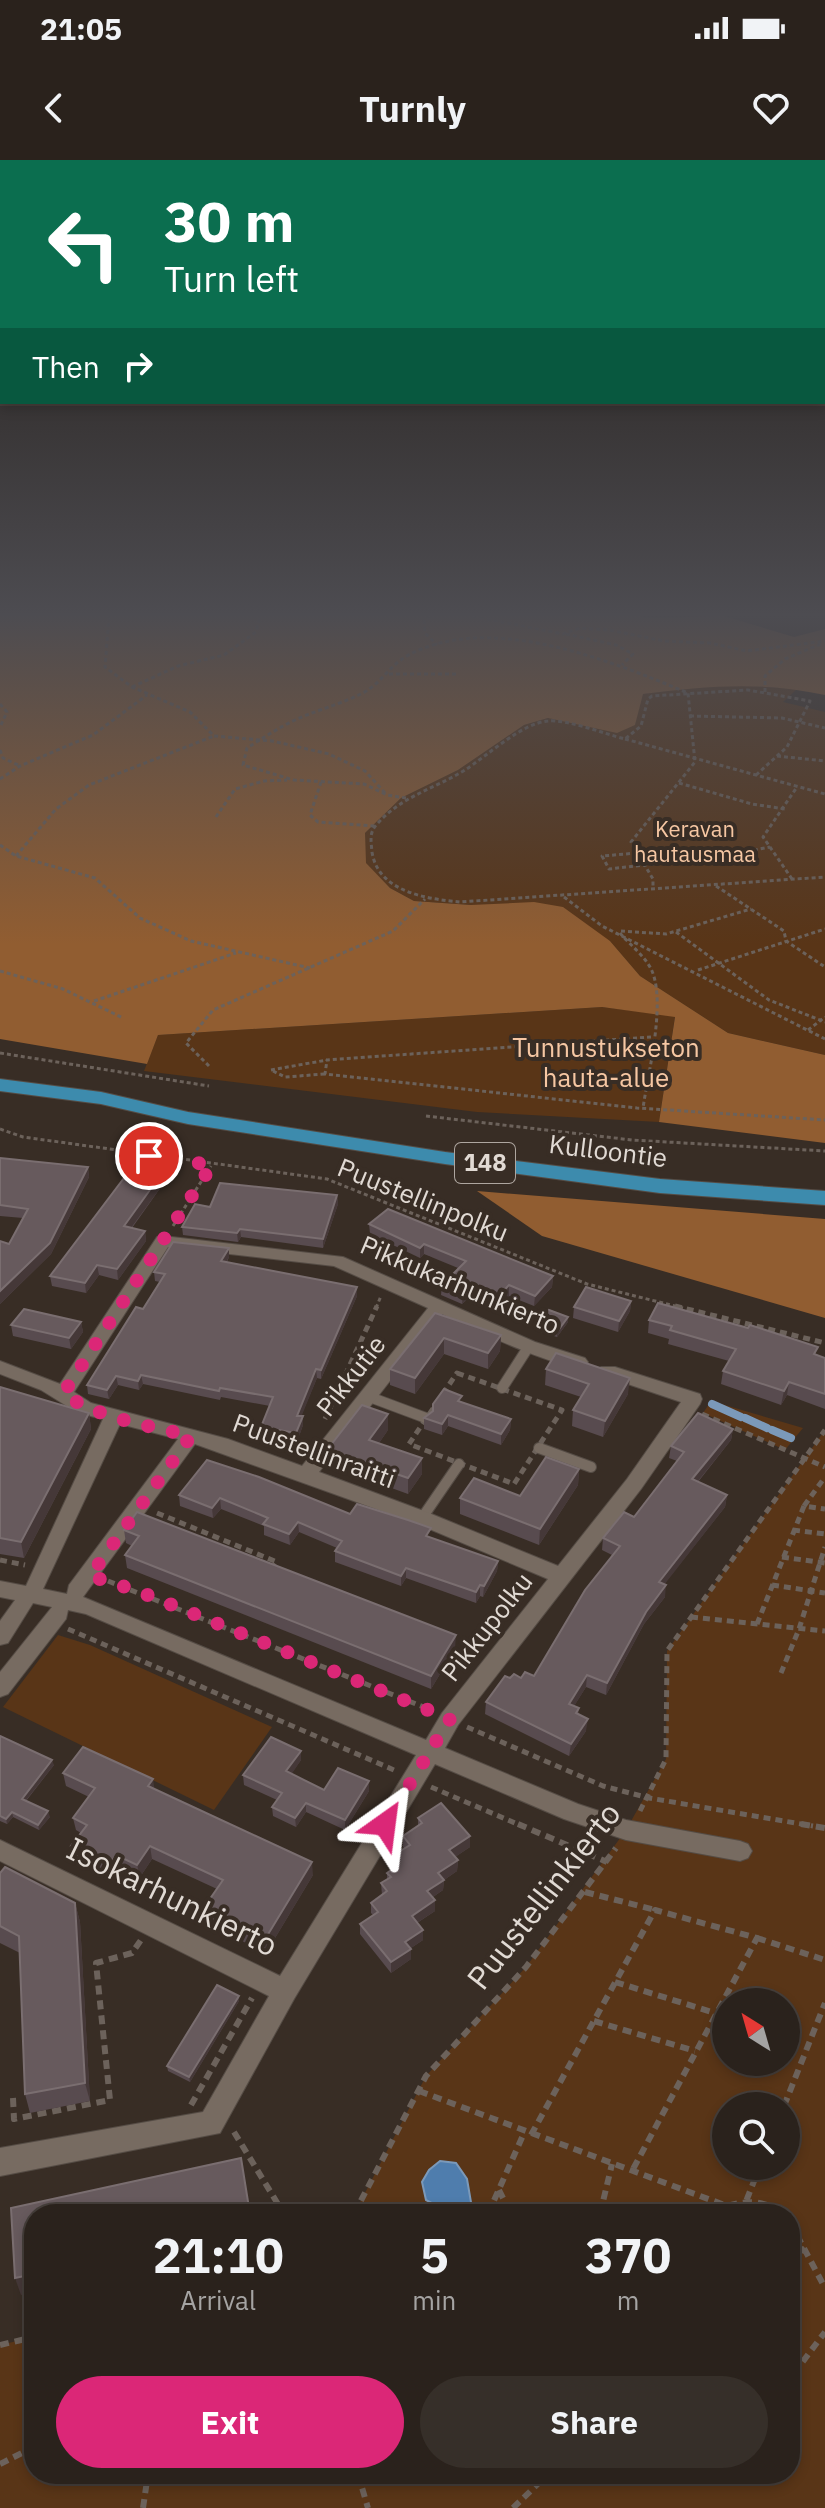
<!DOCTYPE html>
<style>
body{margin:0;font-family:"IBM Plex Sans",sans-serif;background:#362f29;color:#f1f3f6;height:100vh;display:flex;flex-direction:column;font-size:30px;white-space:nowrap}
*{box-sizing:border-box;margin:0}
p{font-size:26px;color:#a5a4a3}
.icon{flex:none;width:44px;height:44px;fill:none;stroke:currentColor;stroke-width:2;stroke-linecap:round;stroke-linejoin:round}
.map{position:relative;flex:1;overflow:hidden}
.side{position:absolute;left:24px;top:2044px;width:776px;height:280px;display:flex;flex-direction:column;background:#2a221c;border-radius:32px;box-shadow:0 4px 12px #0003,0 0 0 2px #463f3b}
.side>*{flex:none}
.hud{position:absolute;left:0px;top:0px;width:826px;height:244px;box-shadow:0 4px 12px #0003,0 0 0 2px #463f3b;background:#0b6e4f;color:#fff;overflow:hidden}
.needle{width:52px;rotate:323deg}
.controls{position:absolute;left:712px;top:1828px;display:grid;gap:16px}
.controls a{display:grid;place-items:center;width:88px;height:88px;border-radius:50%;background:#2a221c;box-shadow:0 4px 12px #0003,0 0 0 2px #463f3b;font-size:40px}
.pin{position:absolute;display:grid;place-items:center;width:68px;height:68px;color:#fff;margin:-34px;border:4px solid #fff;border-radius:50%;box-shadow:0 2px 8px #0007}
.me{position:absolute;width:88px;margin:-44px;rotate:31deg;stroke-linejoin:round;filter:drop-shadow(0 0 6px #0008)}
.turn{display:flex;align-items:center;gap:28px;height:168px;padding:0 32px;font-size:36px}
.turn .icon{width:104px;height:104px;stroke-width:2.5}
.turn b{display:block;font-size:56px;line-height:68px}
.then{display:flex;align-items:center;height:76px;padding:0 32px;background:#0003;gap:16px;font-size:30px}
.eta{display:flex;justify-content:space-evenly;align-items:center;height:136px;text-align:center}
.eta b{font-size:48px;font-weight:700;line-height:56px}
.action{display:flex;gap:16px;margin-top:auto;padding:16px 32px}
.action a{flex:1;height:92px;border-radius:48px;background:#db2777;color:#fff;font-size:32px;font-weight:700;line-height:92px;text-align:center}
.action a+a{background:#362f29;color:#f1f3f6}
.status{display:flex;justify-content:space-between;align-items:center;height:56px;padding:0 40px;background:#2a221c;direction:ltr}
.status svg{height:22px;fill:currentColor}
header{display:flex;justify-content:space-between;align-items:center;height:104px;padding:0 32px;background:#2a221c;font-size:36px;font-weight:700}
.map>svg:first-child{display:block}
</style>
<div class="status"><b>21:05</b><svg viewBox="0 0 49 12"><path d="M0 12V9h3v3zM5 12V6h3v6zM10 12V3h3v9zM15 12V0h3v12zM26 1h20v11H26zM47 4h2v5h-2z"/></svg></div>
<header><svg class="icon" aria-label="back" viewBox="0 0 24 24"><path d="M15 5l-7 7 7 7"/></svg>Turnly<svg class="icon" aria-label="heart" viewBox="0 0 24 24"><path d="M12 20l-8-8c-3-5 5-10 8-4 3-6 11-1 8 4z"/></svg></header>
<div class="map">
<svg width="825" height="2348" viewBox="0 0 825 2348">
<rect width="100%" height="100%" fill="#382d25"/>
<g fill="#593517" fill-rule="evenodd">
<path d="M722 524 797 529 783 542 825 552V895L728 873 640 816 610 781 471 745 414 741 390 728 365 703V673L401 638 458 610 524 565 548 558 635 565 642 534Z"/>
<path d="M602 847 675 856 659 962 477 952 144 911 158 875Z"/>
<path d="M711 1241 803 1268 785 1290 703 1253Z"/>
<path d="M825 1270V2348H0V2185L34 2177V2314H790V2054H354L426 1916 526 1807 626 1670 666 1599 667 1491ZM726 1842H786V1902H726ZM726 1946H786V2006H726Z"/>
<path d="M58 1475 90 1485 272 1567 214 1650 3 1547Z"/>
</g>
<g fill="#915d31">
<path d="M0 456H639L647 458 724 456 794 477 825 469V535C762 521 706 526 643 534L635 565 617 573 548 558 524 565 458 610 401 638 365 673 366 703 390 728 414 741 471 745 534 742 563 747 610 781 640 816 728 873 825 895V983L659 962 675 857 602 847 158 875 147 904 0 879Z"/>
<path d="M477 1031 825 1059V1158L542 1076Z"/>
</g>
<path fill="#4f7dad" stroke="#7b99b9" stroke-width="2" d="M440 2001 456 2003 467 2019 473 2054H452L426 2040 422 2022 429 2010Z"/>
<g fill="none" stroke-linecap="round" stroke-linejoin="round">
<g stroke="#7b99b9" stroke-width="8">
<path d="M712 1244 741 1257"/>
<path d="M745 1258 767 1268"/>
<path d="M772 1270 791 1278"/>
</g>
<defs>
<g id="lane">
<path d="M502 1228 529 1186"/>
<path d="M367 1236 426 1258"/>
<path d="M539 1288 591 1307"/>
<path d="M422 1358 459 1304"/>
</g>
<path id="street" d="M163 1076 343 1097 535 1182 585 1198 588 1202 585 1206C562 1213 468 1166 442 1154L319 1312 429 1353 558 1406 627 1319 681 1242 601 1215 599 1211 601 1207H615L700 1234 702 1239 700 1244 641 1329 458 1565 445 1588 578 1644 626 1660 740 1681 748 1684 752 1691 748 1698 740 1701 626 1680 564 1659 435 1604 294 1839 220 1973 0 2016V1988L203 1952 269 1836 0 1701V1680L280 1816 416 1595 86 1454 68 1450 66 1459 8 1534 0 1537V1512L52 1447 33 1443 8 1483 0 1485V1461L15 1440 0 1437V1421L26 1426 103 1259 78 1253 41 1230 0 1214V1201L60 1224 157 1077ZM168 1087 334 1106 428 1148 302 1306 228 1279 91 1243 74 1232ZM120 1264 178 1279 69 1425 67 1434 43 1429ZM195 1284 415 1363 548 1419 442 1553 426 1580 83 1437Z"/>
<path id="primary" d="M0 919 101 932 188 952 445 992 660 1019 825 1031V1045L660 1033 445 1004 188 964 101 944 0 931Z"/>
</defs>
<use href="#lane" stroke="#554c45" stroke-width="12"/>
<use href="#street" stroke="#554c45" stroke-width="2"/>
<use href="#primary" stroke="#554c45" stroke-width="2"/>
<g stroke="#6c625b" stroke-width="3" stroke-dasharray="4 3" stroke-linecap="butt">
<path d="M109 456 105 507 132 527 190 552 214 576 272 581 329 594 365 611 386 634"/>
<path d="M430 456 424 460 425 473 437 485"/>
<path d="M473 456 563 474 580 468 609 470 664 481 710 483 747 491 825 481"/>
<path d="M566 474 616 485 633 494 622 505"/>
<path d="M389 514H459"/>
<path d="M132 527 178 506 224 495 256 472 260 456"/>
<path d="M765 532V516L785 499 823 483"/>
<path d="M0 544 7 552 0 567"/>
<path d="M690 556 782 558 825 568"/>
<path d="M625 579 825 634"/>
<path d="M0 590 3 598 18 605"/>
<path d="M777 596 825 601"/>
<path d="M756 615 787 587 810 541 748 530 652 536 648 539 641 566 625 579C605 574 567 559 548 561 522 563 487 596 465 610 434 629 402 636 377 664 369 672 371 681 372 692 378 732 427 739 460 742L825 717"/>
<path d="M0 619 20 606 93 575 147 535"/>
<path d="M321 622 310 655 318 662 374 666"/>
<path d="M679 623 752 644 785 649"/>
<path d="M406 638 387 635 364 624 294 620 243 605 247 588C263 578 278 568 295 560 317 550 341 544 363 533 380 524 389 507 405 497 486 450 609 500 688 533L695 602 631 682 653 719V729"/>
<path d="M216 657 235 629 264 621 287 620"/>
<path d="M0 685 16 696 95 718 140 758 191 781 310 808"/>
<path d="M637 693 602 696 609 709 723 696 770 687"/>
<path d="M16 696 56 649 89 625 214 576"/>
<path d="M792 719 763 677 797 627"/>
<path d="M716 726 784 771 786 781 825 807"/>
<path d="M564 737 602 766 825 879"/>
<path d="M621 771 666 774 751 749"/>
<path d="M676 772 769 840 825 862"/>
<path d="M620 773C630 785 646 797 652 811 666 844 648 913 643 948"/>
<path d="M698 810 825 769"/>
<path d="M0 811 63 829 123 858"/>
<path d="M94 841 236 793"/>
<path d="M808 870 825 857"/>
<path d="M651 877 327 900 325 914 637 948 825 960"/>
<path d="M0 893 209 926"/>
<path d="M209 906 186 883 213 850 393 771 425 739"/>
<path d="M271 910 327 900"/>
<path d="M273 911 285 917 325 914"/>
<path d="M426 956 632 980 825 991"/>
<path d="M0 969 23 977 327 1019 587 1124 683 1148"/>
<path d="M173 1066 211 1006"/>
<path d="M376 1148 381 1136"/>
</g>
<g stroke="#6c625b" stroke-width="5" stroke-dasharray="7 5" stroke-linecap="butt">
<path d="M675 1146 825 1183"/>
<path d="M457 1213 562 1250 514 1324 409 1284Z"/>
<path d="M702 1254 825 1307"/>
<path d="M325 1259 377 1146"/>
<path d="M804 1346 825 1317"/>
<path d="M157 1353 277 1402 273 1407"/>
<path d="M793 1370 825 1374"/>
<path d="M782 1397 825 1403"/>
<path d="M0 1400 25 1405"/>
<path d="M108 1421 431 1550"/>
<path d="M772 1425 825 1433"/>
<path d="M691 1457 825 1471"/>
<path d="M757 1464 804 1346 825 1349"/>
<path d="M68 1469 394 1610"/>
<path d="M781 1513 799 1469 825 1387"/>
<path d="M467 1567 603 1626 649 1638 813 1666"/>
<path d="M431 1627 522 1666"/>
<path d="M640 1651 666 1599 667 1491 825 1270"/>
</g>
<g stroke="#6c625b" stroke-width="6" stroke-dasharray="9 6" stroke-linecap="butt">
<path d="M518 1664 607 1702"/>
<path d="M801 1664 825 1668"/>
<path d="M585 1732 655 1750"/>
<path d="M757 1778 825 1800"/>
<path d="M615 1822 715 1853"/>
<path d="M594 1861 695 1891"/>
<path d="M419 1931 727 2046C748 2040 765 2040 782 2054"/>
<path d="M13 1938 14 1959 110 1940 96 1803 132 1793 141 1780"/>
<path d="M191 1945 252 1838"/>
<path d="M784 1946 825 1843"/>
<path d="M234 1972 284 2054"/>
<path d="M531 1975 655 1750 757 1778 632 2011"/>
<path d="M499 2030 511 2054"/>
<path d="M354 2054 426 1916 526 1807 616 1688"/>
<path d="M488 2054 524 1973"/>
<path d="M600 2054 612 2004"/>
<path d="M741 2054 760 2006"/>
<path d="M790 2062 825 2128"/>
<path d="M790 2102 805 2088"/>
<path d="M0 2185 34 2177"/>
<path d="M790 2209 801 2204 825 2172"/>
<path d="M0 2304 34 2287"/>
<path d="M358 2314 368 2348"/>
<path d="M143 2348 148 2314"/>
<path d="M513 2348 548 2314"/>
</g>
<use href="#lane" stroke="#776b61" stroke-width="10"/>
<use href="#street" fill="#776b61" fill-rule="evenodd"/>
<use href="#primary" fill="#3d8bad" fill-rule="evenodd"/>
</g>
<g fill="#584b4f">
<path d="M0 998 88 1007 89 1017 51 1094 0 1144V1081L9 1084 23 1058 0 1056Z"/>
<path d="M160 1016 161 1027 132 1068 145 1071 146 1081 118 1120 99 1115 86 1133 52 1126 50 1116Z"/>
<path d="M337 1035 338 1044 323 1088 241 1077 238 1082 183 1075 182 1067 210 1047Z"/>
<path d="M369 1064 553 1116 552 1127 534 1146 509 1136 497 1148 470 1137 462 1144 441 1135 442 1125 458 1108 424 1094 420 1098 370 1074Z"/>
<path d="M229 1088V1097L227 1102 357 1136 321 1219 317 1218 301 1256 303 1265 297 1282 262 1276 261 1267 270 1246 221 1237 220 1240 143 1224 139 1230 118 1225 109 1239 88 1234 87 1225 143 1149 160 1122 155 1121 154 1112Z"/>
<path d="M631 1141 630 1151 618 1172 573 1158 574 1147Z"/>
<path d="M435 1153 501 1175 500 1191 488 1209 444 1194 415 1234 390 1225V1209Z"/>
<path d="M649 1160 816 1195 825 1198V1249L787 1235 781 1245 721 1224 723 1211 729 1201 668 1184 669 1179 648 1173Z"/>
<path d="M81 1162 83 1172 71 1189 13 1176 11 1165Z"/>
<path d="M568 1162 557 1177 537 1171 538 1165Z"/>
<path d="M546 1209 628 1234 603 1277 572 1266 573 1250 581 1237 545 1225Z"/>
<path d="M0 1227 89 1253 91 1269 24 1398 0 1394Z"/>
<path d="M462 1242 511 1259 510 1270 501 1285 448 1266 442 1275 424 1269V1258Z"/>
<path d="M733 1269 731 1280 698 1322 727 1335 725 1347 664 1424 665 1437 644 1464 606 1535 586 1527 574 1546 579 1548 578 1555 586 1571 569 1596 485 1554 486 1542 510 1518 534 1516 612 1395 602 1390 603 1378 634 1357 677 1301 669 1298 671 1286Z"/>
<path d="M388 1270 379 1283 422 1314 408 1334 328 1305 327 1290Z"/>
<path d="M207 1300 350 1354 431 1378 498 1401 497 1411 483 1437 480 1436 476 1443 406 1418 401 1426 335 1402V1391L337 1388 299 1372 290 1385 264 1375V1366L221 1349 213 1358 180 1346 179 1335Z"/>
<path d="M579 1309 578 1325 539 1385 460 1354V1338L520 1336Z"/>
<path d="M124 1370 455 1489 431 1529 127 1408 125 1395 132 1386 126 1383Z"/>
<path d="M0 1576 54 1605 26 1641 50 1657 39 1670 13 1657 7 1664 0 1661Z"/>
<path d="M301 1591V1600L291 1614 324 1630 369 1621V1631L345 1670 306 1652 296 1667 273 1656 272 1647 277 1640 244 1625 243 1615Z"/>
<path d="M63 1613 154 1629 313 1715 266 1793 204 1762 203 1749 217 1729 152 1699 140 1717 118 1707 111 1717 74 1699 71 1686 81 1673 76 1670 73 1658 89 1637 66 1626Z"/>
<path d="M418 1658 470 1687 455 1697 458 1700 457 1711 444 1720 443 1730 433 1737 435 1740V1751L417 1763 423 1770V1780L411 1788V1799L391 1813 360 1774V1764L373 1755 371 1753V1743L382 1735 381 1723 387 1719V1713L394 1708 393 1707 392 1696 404 1688 403 1687V1676L418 1666Z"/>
<path d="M0 1713 75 1743 80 1762 90 1941 30 1953 25 1934 20 1793 0 1783Z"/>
<path d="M239 1836V1841L190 1922 168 1911 167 1906Z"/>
</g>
<g fill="#453838">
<path d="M88 1007 89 1017 51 1094 0 1144V1131Z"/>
<path d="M160 1016 161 1027 125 1076 124 1066Z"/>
<path d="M337 1035 338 1044 323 1088V1079Z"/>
<path d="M240 1069 241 1077 238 1082 237 1073Z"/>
<path d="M145 1071 146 1081 118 1120 117 1109Z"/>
<path d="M424 1084V1094L420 1098V1088Z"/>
<path d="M229 1088V1097L222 1109 221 1101Z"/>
<path d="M97 1105 99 1115 86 1133 85 1123Z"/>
<path d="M553 1116 552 1127 534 1146 535 1136Z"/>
<path d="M509 1125V1136L497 1148V1138Z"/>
<path d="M357 1127V1136L321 1219V1210Z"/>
<path d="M470 1127V1137L462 1144 463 1134Z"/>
<path d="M631 1141 630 1151 618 1172 619 1161Z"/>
<path d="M568 1157V1162L557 1177V1172Z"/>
<path d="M81 1162 83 1172 71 1189 69 1178Z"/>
<path d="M501 1175 500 1191 488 1209V1193Z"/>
<path d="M444 1178V1194L415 1234V1218Z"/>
<path d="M316 1209 317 1218 298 1265 297 1256Z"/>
<path d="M141 1215 143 1224 139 1230 138 1221Z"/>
<path d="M116 1216 118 1225 109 1239 107 1230Z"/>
<path d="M630 1218 628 1234 603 1277 605 1261Z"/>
<path d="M789 1222 787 1235 781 1245 784 1231Z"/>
<path d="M89 1253 91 1269 24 1398 21 1382Z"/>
<path d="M388 1254V1270L370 1296 369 1280Z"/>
<path d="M448 1255V1266L442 1275V1264Z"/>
<path d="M303 1256V1265L297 1282 296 1273Z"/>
<path d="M511 1259 510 1270 501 1285V1274Z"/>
<path d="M733 1269 731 1280 690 1331 692 1319Z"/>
<path d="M422 1298V1314L408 1334V1318Z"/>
<path d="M579 1309 578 1325 539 1385 540 1369Z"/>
<path d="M727 1335 725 1347 657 1434 659 1422Z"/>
<path d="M220 1338 221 1349 213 1358 212 1348Z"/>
<path d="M298 1362 299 1372 290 1385 289 1374Z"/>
<path d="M498 1401 497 1411 483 1437 484 1426Z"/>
<path d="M406 1408V1418L401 1426V1416Z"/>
<path d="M480 1425V1436L476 1443V1432Z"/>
<path d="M666 1425 665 1437 644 1464 606 1535 607 1523 646 1452Z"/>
<path d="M456 1475 455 1489 431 1529V1516Z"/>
<path d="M587 1515 586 1527 568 1556 569 1544Z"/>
<path d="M588 1559 586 1571 569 1596 571 1584Z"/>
<path d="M301 1591V1600L287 1621 286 1611Z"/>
<path d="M52 1600 54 1605 23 1644 22 1639Z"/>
<path d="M153 1619 155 1632 148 1626Z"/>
<path d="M369 1621V1631L345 1670V1660Z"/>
<path d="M306 1643V1652L296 1667 295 1658Z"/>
<path d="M48 1651 50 1657 39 1670 38 1665Z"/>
<path d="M12 1652 13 1657 7 1664 6 1659Z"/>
<path d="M470 1676V1687L449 1701V1690Z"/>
<path d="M150 1686 152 1699 140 1717 137 1705Z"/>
<path d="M116 1695 118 1707 111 1717 109 1705Z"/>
<path d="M458 1700 457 1711 444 1720 443 1730 427 1741V1731L438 1713Z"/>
<path d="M312 1702 313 1715 266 1793 264 1781Z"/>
<path d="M435 1740V1751L412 1766V1756Z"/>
<path d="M75 1743 80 1762 90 1941 85 1923Z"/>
<path d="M423 1770V1780L405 1792V1782Z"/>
<path d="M411 1789V1799L391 1813V1802Z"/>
<path d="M239 1836V1841L190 1922 189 1917Z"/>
<path d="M34 2114V2132L21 2135 15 2118Z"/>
</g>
<g fill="#675a5d" stroke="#7a6e70" stroke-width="2">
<path d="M0 998 88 1007 50 1083 0 1131V1081L9 1084 28 1049 0 1045Z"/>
<path d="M130 1010 160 1016 124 1066 145 1071 117 1109 97 1105 85 1123 50 1116Z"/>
<path d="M220 1023 337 1035 323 1079 240 1069 237 1073 182 1067 195 1044 210 1047Z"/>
<path d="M388 1049 553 1116 535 1136 509 1125 497 1138 470 1127 463 1134 442 1125 466 1101 424 1084 420 1088 369 1064Z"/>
<path d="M173 1082 229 1088 221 1101 357 1127 321 1210 316 1209 297 1256H303L296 1273 261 1267 273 1237 220 1228 219 1231 141 1215 138 1221 116 1216 107 1230 87 1225 136 1147 143 1149 165 1114 154 1112Z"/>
<path d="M586 1127 631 1141 619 1161 574 1147Z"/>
<path d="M658 1143 748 1168 750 1165 818 1187 814 1194 825 1198V1234L789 1222 784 1231 723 1211 736 1189 670 1170 672 1166 649 1160Z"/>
<path d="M24 1149 81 1162 69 1178 11 1165Z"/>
<path d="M549 1150 568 1157 557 1172 538 1165Z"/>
<path d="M435 1153 501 1175 488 1193 444 1178 415 1218 390 1209Z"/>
<path d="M556 1193 630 1218 605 1261 573 1250 589 1224 546 1209Z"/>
<path d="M0 1227 89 1253 21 1382 0 1378Z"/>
<path d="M444 1229 462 1236 458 1241 511 1259 501 1274 448 1255 442 1264 424 1258 433 1251V1244Z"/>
<path d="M362 1245 388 1254 369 1280 422 1298 408 1318 327 1290Z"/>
<path d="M698 1253 733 1269 692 1319 727 1335 659 1422 666 1425 646 1452 607 1523 587 1515 569 1544 579 1548 576 1553 588 1559 571 1584 486 1542 505 1516 510 1518 514 1514 521 1518 525 1512 534 1516 585 1430 620 1386 603 1378 624 1352 634 1357 684 1292 671 1286Z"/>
<path d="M546 1297 579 1309 540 1369 460 1338 474 1318 520 1336Z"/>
<path d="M207 1300 259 1317 350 1354 357 1344 408 1360 431 1368 426 1376 498 1401 484 1426 480 1425 476 1432 406 1408 401 1416 335 1391 342 1381 298 1362 289 1374 263 1364 268 1358 220 1338 212 1348 179 1335Z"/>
<path d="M137 1352 456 1475 431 1516 125 1395 139 1376 124 1370Z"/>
<path d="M0 1576 52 1600 22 1639 48 1651 38 1665 12 1652 6 1659 0 1656Z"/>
<path d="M271 1577 301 1591 286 1611 324 1630 338 1608 369 1621 345 1660 306 1643 295 1658 272 1647 282 1633 243 1615Z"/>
<path d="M83 1587 153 1619 148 1626 312 1702 264 1781 203 1749 223 1720 150 1686 137 1705 116 1695 109 1705 71 1686 87 1665 73 1658 95 1628 63 1613Z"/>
<path d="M441 1643 470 1676 449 1690 458 1700 438 1713 444 1720 427 1731 435 1740 412 1756 423 1770 405 1782 411 1789 391 1802 360 1764 378 1752 371 1743 387 1731 381 1723 391 1717 387 1713 399 1704 392 1696 410 1685 403 1676 422 1663 418 1658Z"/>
<path d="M5 1707 75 1743 85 1923 25 1934 19 1776 0 1766V1713Z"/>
<path d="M217 1825 239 1836 189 1917 167 1906Z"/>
<path d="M241 1998 250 2054H34V2114L15 2118 11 2048Z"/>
</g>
<linearGradient id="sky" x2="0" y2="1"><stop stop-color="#1f1914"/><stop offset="0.58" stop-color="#4d4c51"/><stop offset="1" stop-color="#4d4c51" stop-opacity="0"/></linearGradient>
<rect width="825" height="784" fill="url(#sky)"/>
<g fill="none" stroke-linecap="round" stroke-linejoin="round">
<path stroke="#db2777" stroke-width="14" stroke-dasharray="0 25.2" d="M149 996 212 1005 63 1234C102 1259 146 1265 191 1276L90 1416 138 1431 450 1559 385 1664"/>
</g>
<g text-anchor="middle" stroke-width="8" stroke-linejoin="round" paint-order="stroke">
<g font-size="22" fill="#f6c7a3" stroke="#382d25">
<text x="695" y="677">Keravan<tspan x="695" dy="25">hautausmaa</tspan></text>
</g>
<rect fill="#382d25" stroke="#aea6a0" stroke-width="2" x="455" y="983" width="60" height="40" rx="6"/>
<g font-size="24" font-weight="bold" fill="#e1dad4">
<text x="485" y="1011">148</text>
</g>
<g font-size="26" fill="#f6c7a3" stroke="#382d25">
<text x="606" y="897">Tunnustukseton<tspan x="606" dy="30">hauta-alue</tspan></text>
</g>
<g font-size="26" fill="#e1dad4" stroke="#382d25">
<text transform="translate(608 991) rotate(7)" y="9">Kulloontie</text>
<text transform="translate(423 1040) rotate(22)" y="9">Puustellinpolku</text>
<text transform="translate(460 1125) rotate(23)" y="9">Pikkukarhunkierto</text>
<text transform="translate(351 1216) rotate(-52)" y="9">Pikkutie</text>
<text transform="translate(314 1291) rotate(20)" y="9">Puustellinraitti</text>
<text transform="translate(487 1467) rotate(-52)" y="9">Pikkupolku</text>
</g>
<g font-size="32" fill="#e1dad4" stroke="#382d25">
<text transform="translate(544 1736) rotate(-52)" y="11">Puustellinkierto</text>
<text transform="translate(172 1737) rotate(26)" y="11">Isokarhunkierto</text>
</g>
</g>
</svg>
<div class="controls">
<a><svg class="needle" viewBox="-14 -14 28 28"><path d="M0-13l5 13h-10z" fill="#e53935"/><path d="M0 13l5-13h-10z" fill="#a5a4a3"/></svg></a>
<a><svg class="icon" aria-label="search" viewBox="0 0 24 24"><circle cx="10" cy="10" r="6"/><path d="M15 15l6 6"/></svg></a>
</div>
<div class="pin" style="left:149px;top:996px;background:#d93025"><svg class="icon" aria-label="arrive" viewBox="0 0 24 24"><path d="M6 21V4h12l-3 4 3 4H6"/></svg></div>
<svg class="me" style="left:385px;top:1664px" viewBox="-20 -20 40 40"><path d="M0-17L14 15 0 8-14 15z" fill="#db2777" stroke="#fff" stroke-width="4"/></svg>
<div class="hud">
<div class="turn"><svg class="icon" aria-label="left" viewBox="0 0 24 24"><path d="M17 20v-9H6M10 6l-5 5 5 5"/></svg><div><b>30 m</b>Turn left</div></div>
<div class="then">Then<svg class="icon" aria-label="right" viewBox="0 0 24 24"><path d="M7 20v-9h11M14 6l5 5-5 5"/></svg></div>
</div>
<section class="side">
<div class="eta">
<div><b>21:10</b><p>Arrival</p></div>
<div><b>5</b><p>min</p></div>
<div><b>370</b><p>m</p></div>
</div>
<div class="action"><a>Exit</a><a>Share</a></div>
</section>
</div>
